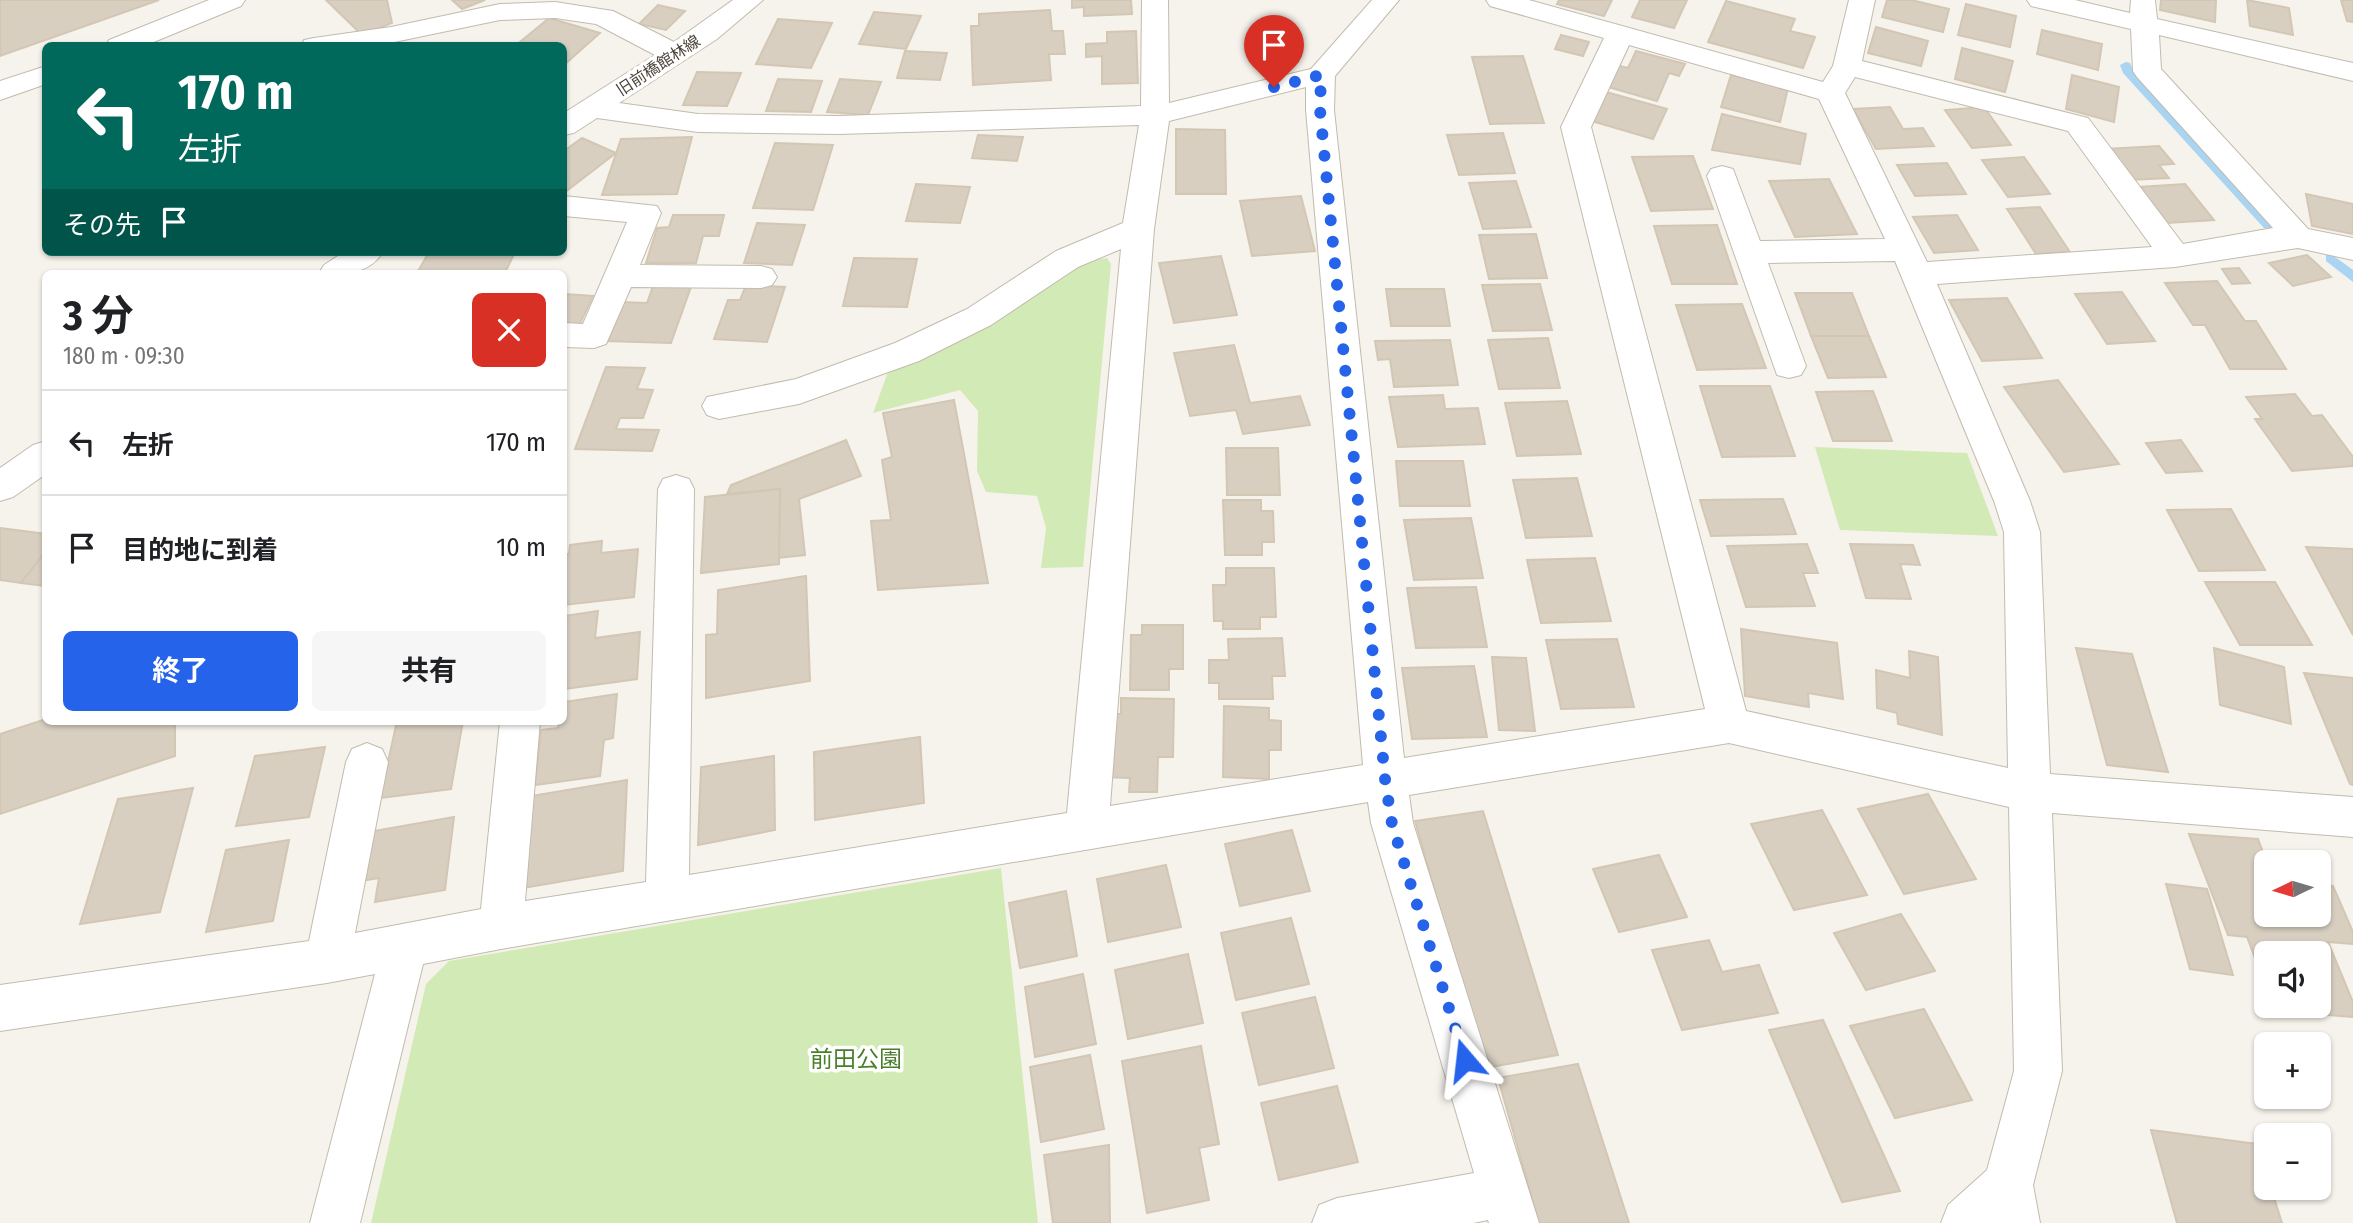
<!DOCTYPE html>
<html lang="ja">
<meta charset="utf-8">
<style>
body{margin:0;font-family:"Fira Sans Condensed","Noto Sans JP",sans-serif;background:#f6f6f6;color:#202124;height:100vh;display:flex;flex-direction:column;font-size:26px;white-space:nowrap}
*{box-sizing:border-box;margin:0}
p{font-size:23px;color:#757577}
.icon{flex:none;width:38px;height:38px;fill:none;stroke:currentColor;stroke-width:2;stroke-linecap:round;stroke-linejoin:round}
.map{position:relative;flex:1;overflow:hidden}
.details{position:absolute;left:42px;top:270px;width:525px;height:455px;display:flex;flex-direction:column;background:#fff;border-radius:10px;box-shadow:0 2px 5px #0004}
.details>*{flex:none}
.top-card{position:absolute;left:42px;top:42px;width:525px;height:214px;border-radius:10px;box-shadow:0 2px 5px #0004;background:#00695c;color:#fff;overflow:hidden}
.needle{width:46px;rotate:265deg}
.fabs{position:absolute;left:2254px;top:850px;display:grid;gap:14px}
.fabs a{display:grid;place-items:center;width:77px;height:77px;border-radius:10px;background:#fff;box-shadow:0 2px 5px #0004;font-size:35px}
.pin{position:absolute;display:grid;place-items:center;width:60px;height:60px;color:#fff;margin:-72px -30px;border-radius:50% 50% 50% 0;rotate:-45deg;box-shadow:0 0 7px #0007}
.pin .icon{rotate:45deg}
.me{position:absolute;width:77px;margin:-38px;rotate:343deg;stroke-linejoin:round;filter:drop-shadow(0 0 5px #0008)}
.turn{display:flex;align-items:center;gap:24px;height:147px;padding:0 21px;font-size:32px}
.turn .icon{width:91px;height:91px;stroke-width:2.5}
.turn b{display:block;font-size:49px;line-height:60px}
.then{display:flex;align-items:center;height:66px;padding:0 21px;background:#0003;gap:14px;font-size:26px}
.round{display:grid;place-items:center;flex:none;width:74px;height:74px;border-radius:10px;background:#f6f6f6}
.headline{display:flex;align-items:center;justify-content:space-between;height:119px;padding:0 21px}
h1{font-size:42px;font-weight:700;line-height:52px}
.button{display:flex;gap:14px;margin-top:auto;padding:14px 21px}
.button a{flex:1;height:80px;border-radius:10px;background:#2563eb;color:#fff;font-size:28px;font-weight:700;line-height:80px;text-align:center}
.button a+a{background:#f6f6f6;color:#202124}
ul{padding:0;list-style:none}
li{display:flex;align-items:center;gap:21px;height:105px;padding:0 21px;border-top:2px solid #e0e0e0}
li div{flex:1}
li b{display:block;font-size:26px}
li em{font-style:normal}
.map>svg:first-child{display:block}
</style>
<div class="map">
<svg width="2353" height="1223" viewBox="0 0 2353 1223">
<rect width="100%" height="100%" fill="#f6f3ec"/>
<g fill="#d2eab5">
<path d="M1107 258 1111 264 1083 567 1041 568 1046 528 1037 496 986 492 977 471 978 411 960 390 873 413 888 372 970 336 1030 297 1074 262Z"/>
<path d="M1815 447 1967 453 1998 536 1840 530Z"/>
<path d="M1001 868 1038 1223H371L426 984 449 961Z"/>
</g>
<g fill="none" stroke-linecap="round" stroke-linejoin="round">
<g fill="#a9d4f2" fill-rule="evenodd">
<path d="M2126 62 2130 63 2133 70 2272 222V228H2264L2123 73 2120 65Z"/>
<path d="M2331 254 2353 270V282L2326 261V255Z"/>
</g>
</g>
<g fill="#d8cfc1" stroke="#d3c7b4" stroke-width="2">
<path d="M0 0H159L0 56Z"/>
<path d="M326 0H387L392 23 362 35Z"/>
<path d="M452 0H485L462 9Z"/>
<path d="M1072 0H1131L1132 14 1084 16V7L1072 8Z"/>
<path d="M1559 0H1612L1604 16 1557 4Z"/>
<path d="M1640 0H1687L1674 28 1632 17Z"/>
<path d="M1887 0H1911L1949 9 1943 32 1882 17Z"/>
<path d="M2161 0H2216L2215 22 2160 10Z"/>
<path d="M2247 0 2289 8 2293 35 2250 26Z"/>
<path d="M2341 0H2353V22L2347 21Z"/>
<path d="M1726 1 1795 19 1790 31 1815 37 1803 68 1708 42Z"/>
<path d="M1966 4 2016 16 2010 47 1958 35Z"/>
<path d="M658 5 685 11 666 30 639 24Z"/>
<path d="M1050 10 1052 31H1063L1065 54H1049L1051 80 973 85 971 26H979V14Z"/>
<path d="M874 12 921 16 906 49 859 44Z"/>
<path d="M549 18 600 33 564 65V46H515Z"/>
<path d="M778 19 832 23 811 68 756 64Z"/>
<path d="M1876 27 1928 41 1921 66 1868 53Z"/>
<path d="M2042 30 2102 44 2098 70 2037 54Z"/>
<path d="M1136 31 1138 83 1102 84V56L1086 57V44L1107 43V32Z"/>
<path d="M1561 35 1589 42 1583 56 1555 49Z"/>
<path d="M1962 48 2013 61 2005 92 1955 79Z"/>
<path d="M905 51 947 53 940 80 897 78Z"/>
<path d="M1636 51 1685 64 1679 76 1669 73 1657 101 1605 86 1615 65 1628 68Z"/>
<path d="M1523 56 1544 123 1490 124 1472 57Z"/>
<path d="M697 72 741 73 727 106 683 105Z"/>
<path d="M1731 75 1788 88 1780 122 1721 107Z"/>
<path d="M2072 75 2119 87 2114 122 2066 109Z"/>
<path d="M778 79 822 81 811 112 766 111Z"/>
<path d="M840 79 881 82 868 115 827 112Z"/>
<path d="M1606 92 1667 109 1653 139 1592 121Z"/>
<path d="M1890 107 1903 129 1923 128 1934 146 1876 149 1853 109Z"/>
<path d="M1984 107 2011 145 1972 148 1945 110Z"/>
<path d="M1722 114 1806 134 1800 164 1712 150Z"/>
<path d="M1176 129 1225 130 1226 194H1176Z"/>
<path d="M1503 133 1515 173 1459 175 1447 135Z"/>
<path d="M978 135 1023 137 1017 161 972 158Z"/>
<path d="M692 137 677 194 602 195 621 139Z"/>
<path d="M582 138 616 153 564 193V151Z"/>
<path d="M775 143 833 145 813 210 753 208Z"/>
<path d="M2159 146 2174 164 2159 165 2169 178 2129 180 2106 149Z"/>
<path d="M1693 156 1713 209 1651 211 1632 157Z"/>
<path d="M2024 157 2050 194 2008 197 1982 160Z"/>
<path d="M1947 163 1966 194 1915 196 1897 165Z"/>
<path d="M1829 179 1857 234 1795 237 1769 181Z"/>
<path d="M1516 181 1531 227 1483 229 1469 183Z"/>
<path d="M916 184 970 187 960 223 906 221Z"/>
<path d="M2185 184 2214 220 2167 223 2140 187Z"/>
<path d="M2306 194 2353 204V234L2312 226Z"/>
<path d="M1301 196 1315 251 1252 256 1240 201Z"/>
<path d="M2040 207 2070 252 2036 254 2007 209Z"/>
<path d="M673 215H724L719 236H703L696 263H646L657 228 669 227Z"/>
<path d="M1957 215 1978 250 1934 253 1913 217Z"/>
<path d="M757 223 805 225 792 265 744 263Z"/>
<path d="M1717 225 1737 284H1672L1654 226Z"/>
<path d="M1536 234 1547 278 1489 279 1479 235Z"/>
<path d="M429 252H515L505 273H417Z"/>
<path d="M2307 255 2331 277 2293 286 2269 263Z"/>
<path d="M1221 256 1237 315 1174 323 1159 263Z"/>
<path d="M854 258 917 259 907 307 843 306Z"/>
<path d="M2239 268 2250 283 2232 284 2222 269Z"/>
<path d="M2217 281 2245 321H2256L2286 369H2230L2205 325H2193L2165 283Z"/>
<path d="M1540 284 1552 330 1493 331 1482 285Z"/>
<path d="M746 285 785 287 767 342 714 339 728 300H740Z"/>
<path d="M653 286 691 287 671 343 605 341 621 302 647 303Z"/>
<path d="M1386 289H1444L1450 326H1391Z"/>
<path d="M2122 292 2155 341 2107 344 2075 294Z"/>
<path d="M1795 293H1852L1869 336H1811Z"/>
<path d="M564 294 593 296 579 326 564 325Z"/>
<path d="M2007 298 2042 358 1982 361 1949 300Z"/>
<path d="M1742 304 1766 368 1697 370 1676 305Z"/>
<path d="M1811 336H1869L1886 377 1828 378Z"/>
<path d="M1548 338 1560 388 1499 389 1488 340Z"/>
<path d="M1450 340 1458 385 1394 387 1390 359 1378 360 1375 341Z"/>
<path d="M1234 345 1250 403 1300 396 1310 425 1243 434 1236 410 1190 416 1174 353Z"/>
<path d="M606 367 645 368 637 389 653 390 643 418H620L616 429 659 430 652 451 575 449Z"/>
<path d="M2058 380 2119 464 2064 472 2004 387Z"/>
<path d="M1700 386H1770L1795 456 1722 457Z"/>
<path d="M1873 391 1892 441H1833L1816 392Z"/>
<path d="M2295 394 2312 416 2322 415 2353 457V466L2292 471 2255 419H2262L2246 397Z"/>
<path d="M1443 395 1445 409 1478 408 1485 444 1398 447 1389 397Z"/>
<path d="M954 400 988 583 878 590 871 521 891 520 882 460 892 457 883 413Z"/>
<path d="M1567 401 1581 454 1517 456 1505 403Z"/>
<path d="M846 440 861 476 799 499 805 555 778 558 780 489 727 494 731 485Z"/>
<path d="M2181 440 2202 471 2166 473 2146 443Z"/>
<path d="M1226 448H1278L1280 495H1227Z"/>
<path d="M1396 461H1463L1470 506H1400Z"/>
<path d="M1577 478 1592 536 1526 538 1513 480Z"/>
<path d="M780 489 779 564 701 573 705 497Z"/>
<path d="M1783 499 1796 534 1711 536 1700 500Z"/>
<path d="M1223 500H1261V511H1273L1274 542H1262V555H1225Z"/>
<path d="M2231 509 2265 570 2199 571 2167 510Z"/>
<path d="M1471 518 1483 578 1414 580 1404 520Z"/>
<path d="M0 528 46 534V551L21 583 0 580Z"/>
<path d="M602 541 601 553 638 549 634 597 564 605V554H569L570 545Z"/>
<path d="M1807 544 1818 573H1803L1815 606 1746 607 1727 546Z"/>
<path d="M1850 544 1913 545 1920 565 1900 564 1911 599 1866 598Z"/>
<path d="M2306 547 2353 549V635Z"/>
<path d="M46 551V586L21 583Z"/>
<path d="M1595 558 1611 621 1541 623 1527 560Z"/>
<path d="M1226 568H1274L1276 617H1260V629H1223V621H1214L1213 585H1226Z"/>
<path d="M806 576 810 681 706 698V635L717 634 718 590Z"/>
<path d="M2205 582H2275L2312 645H2240Z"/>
<path d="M1476 587 1487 647 1416 648 1407 588Z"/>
<path d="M598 611 595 638 640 632 637 679 564 689V616Z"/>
<path d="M1142 625H1183V669H1169V690H1130L1131 635H1142Z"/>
<path d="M1741 629 1837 643 1843 699 1808 693 1809 707 1745 696Z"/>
<path d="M1282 638 1285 676H1272L1273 699H1219V683H1209V660H1229L1228 639Z"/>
<path d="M1617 639 1634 707 1561 709 1546 640Z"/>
<path d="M2076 648 2132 654 2168 772 2107 765Z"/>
<path d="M2214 648 2284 667 2291 724 2220 705Z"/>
<path d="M1909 651 1938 657 1942 735 1898 724 1897 713 1877 708 1876 670 1910 678Z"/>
<path d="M1492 657 1526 658 1535 731 1499 730Z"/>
<path d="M1474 666 1487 737 1412 739 1402 668Z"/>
<path d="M2304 673 2353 678V785L2350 784Z"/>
<path d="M617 694 613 738 604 740 600 776 535 785 541 730 558 728 559 721H564V702Z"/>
<path d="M1121 698 1174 699 1173 757H1158L1157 792H1129L1130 778 1102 777 1106 714H1121Z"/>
<path d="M1224 706 1269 708V720L1281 721V750H1269V779L1223 777Z"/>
<path d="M46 719 175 721V756L0 814V734Z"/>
<path d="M397 721H463L451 789 380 798Z"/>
<path d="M920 737 924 803 815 820 814 752Z"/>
<path d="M325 747 309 817 236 826 255 756Z"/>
<path d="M774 756 775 830 698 845 701 767Z"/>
<path d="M627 780 623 871 523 888 531 796Z"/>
<path d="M193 788 160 912 80 924 118 799Z"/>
<path d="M1928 794 1976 879 1904 894 1858 809Z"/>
<path d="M1822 810 1867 895 1794 910 1751 824Z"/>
<path d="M1483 811 1558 1055 1485 1068 1415 821Z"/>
<path d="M454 817 445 890 375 902 379 878 361 881 368 832Z"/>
<path d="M1292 830 1310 891 1240 906 1225 844Z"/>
<path d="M2189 834 2258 839 2267 863 2266 915H2319V885L2333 886 2353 932V944L2328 942 2353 1002V1017L2275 1011 2274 1006H2319V954H2266V987L2247 937 2228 935Z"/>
<path d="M289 840 273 921 206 932 226 850Z"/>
<path d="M1659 855 1687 917 1619 932 1593 869Z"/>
<path d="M1166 865 1181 927 1108 942 1097 879Z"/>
<path d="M2166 884 2207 889 2233 975 2190 969Z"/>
<path d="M1066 891 1077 956 1020 968 1009 903Z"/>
<path d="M1901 914 1935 971 1866 990 1834 933Z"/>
<path d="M1291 918 1309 984 1236 1000 1221 933Z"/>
<path d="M1709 940 1722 972 1759 965 1778 1013 1682 1030 1652 950Z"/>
<path d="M1188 954 1203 1023 1128 1039 1115 970Z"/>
<path d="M1083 974 1096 1044 1035 1057 1025 987Z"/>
<path d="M1315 997 1334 1068 1259 1085 1242 1013Z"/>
<path d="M1924 1009 1972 1100 1895 1118 1850 1026Z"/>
<path d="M1823 1020 1900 1191 1842 1202 1769 1030Z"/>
<path d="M1201 1046 1219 1144 1199 1148 1209 1200 1147 1213 1122 1061Z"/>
<path d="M1090 1055 1104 1129 1041 1142 1030 1067Z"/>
<path d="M1578 1064 1629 1223H1539L1498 1078Z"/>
<path d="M1337 1086 1358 1162 1279 1180 1261 1103Z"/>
<path d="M2151 1130 2257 1144 2266 1172V1188H2271L2282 1223H2177Z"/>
<path d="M1109 1145 1110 1223H1053L1044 1155Z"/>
</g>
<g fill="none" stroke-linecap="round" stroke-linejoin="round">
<defs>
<g id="minor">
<path d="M209 0H245L241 6 144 46H106L109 40Z"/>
<path d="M733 0H763L717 39 619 103 698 114 839 116 1141 106 1142 0H1168L1169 103 1311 69 1372 0H1399L1335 76 1334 110 1404 758 1705 709 1561 127 1604 38 1490 6 1486 0H1529L1823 82 1833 66 1849 0H1875L1862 61 2088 118 2183 244 2273 228 2137 77 2133 71 2131 29 2031 6 2027 0H2075L2130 13 2131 0H2155L2157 19 2353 63V81L2159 35 2161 69 2308 229 2353 238V260L2298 248 2175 267 1937 284 2030 501 2040 532 2050 774 2353 797V837L2052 813 2062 1071 2033 1185 2040 1223H1941L1948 1205 1987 1170 2014 1071 2009 807 1729 743 1409 795 1413 823 1539 1223H1489L1488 1220 1473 1223H1312L1319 1205 1337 1198 1474 1173 1371 823 1368 802 501 949 423 964 360 1223H310L375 974 327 983 0 1031V985L309 941 346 762 352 749 367 743 382 749 388 762 355 933 481 909 500 721H540L525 901 646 882 658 489 663 479 676 475 689 479 694 489 689 875 1067 813 1121 249 1078 267 991 325 919 361 799 404 719 419 707 415 702 406 707 397 796 379 895 343 967 309 1056 251 1123 223 1139 125 839 134 698 132 597 118 574 133 564 135V113L655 55 596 24 555 18 500 20 375 46H301L304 40 314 38 391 27 500 4 555 2 613 11 674 42ZM1629 45 1819 99 1885 239 1760 241 1733 169 1722 166 1711 169 1707 176 1777 375 1789 378 1801 375 1806 366 1768 263 1895 261 1994 501 2004 532 2008 768 1746 711 1591 127ZM1855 77 2068 131 2152 247 1927 262 1845 93ZM1306 87V110L1363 765 1110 806 1154 229 1169 121Z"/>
<path d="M46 66V84L0 100V81Z"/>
<path d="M564 196 657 206 661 213 640 265 761 266 772 269 777 277 772 285 761 288 631 287 606 344 594 348 564 347V323L583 324 627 222 564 216Z"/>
<path d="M344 252H383C368 276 344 273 319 273L324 265Z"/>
<path d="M46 441V474L13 497 0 501V468L33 445Z"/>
</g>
</defs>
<use href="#minor" stroke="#c2bbae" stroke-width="2"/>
<use href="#minor" fill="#fff" fill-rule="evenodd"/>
</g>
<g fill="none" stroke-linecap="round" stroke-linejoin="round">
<path stroke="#2563eb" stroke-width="12" stroke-dasharray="0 21.6" d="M1274 87 1321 75 1320 110 1385 779 1392 824 1465 1060"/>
</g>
<g text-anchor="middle" stroke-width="7" stroke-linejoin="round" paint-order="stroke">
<g font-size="16" fill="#4b4439" stroke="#fff">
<text transform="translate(658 65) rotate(-33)" y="6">旧前橋館林線</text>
</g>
<g font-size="23" fill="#4a7f2a" stroke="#fff">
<text x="856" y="1067">前田公園</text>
</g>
</g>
</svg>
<div class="fabs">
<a><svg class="needle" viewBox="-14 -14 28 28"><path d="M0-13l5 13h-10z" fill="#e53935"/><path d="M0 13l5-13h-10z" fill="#757577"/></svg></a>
<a><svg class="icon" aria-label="sound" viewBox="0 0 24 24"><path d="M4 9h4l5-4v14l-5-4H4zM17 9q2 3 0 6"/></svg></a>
<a>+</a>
<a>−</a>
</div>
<div class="pin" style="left:1274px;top:87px;background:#d93025"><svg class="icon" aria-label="arrive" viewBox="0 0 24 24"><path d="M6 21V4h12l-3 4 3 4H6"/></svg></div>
<svg class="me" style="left:1465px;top:1060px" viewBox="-20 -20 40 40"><path d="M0-17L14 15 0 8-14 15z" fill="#2563eb" stroke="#fff" stroke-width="4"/></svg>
<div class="top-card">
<div class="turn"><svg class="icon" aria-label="left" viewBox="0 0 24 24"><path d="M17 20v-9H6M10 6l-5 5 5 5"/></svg><div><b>170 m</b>左折</div></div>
<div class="then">その先<svg class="icon" aria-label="arrive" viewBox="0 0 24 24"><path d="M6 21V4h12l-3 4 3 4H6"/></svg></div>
</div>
<section class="details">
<div class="headline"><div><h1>3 分</h1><p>180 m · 09:30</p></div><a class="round" style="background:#d93025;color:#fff"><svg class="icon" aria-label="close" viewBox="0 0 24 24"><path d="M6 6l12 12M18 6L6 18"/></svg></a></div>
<ul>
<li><svg class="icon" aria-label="left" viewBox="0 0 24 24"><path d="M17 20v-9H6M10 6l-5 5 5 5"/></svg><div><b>左折</b></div><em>170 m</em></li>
<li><svg class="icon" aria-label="arrive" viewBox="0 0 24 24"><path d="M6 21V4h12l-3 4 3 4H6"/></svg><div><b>目的地に到着</b></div><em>10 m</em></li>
</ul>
<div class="button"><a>終了</a><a>共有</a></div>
</section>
</div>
